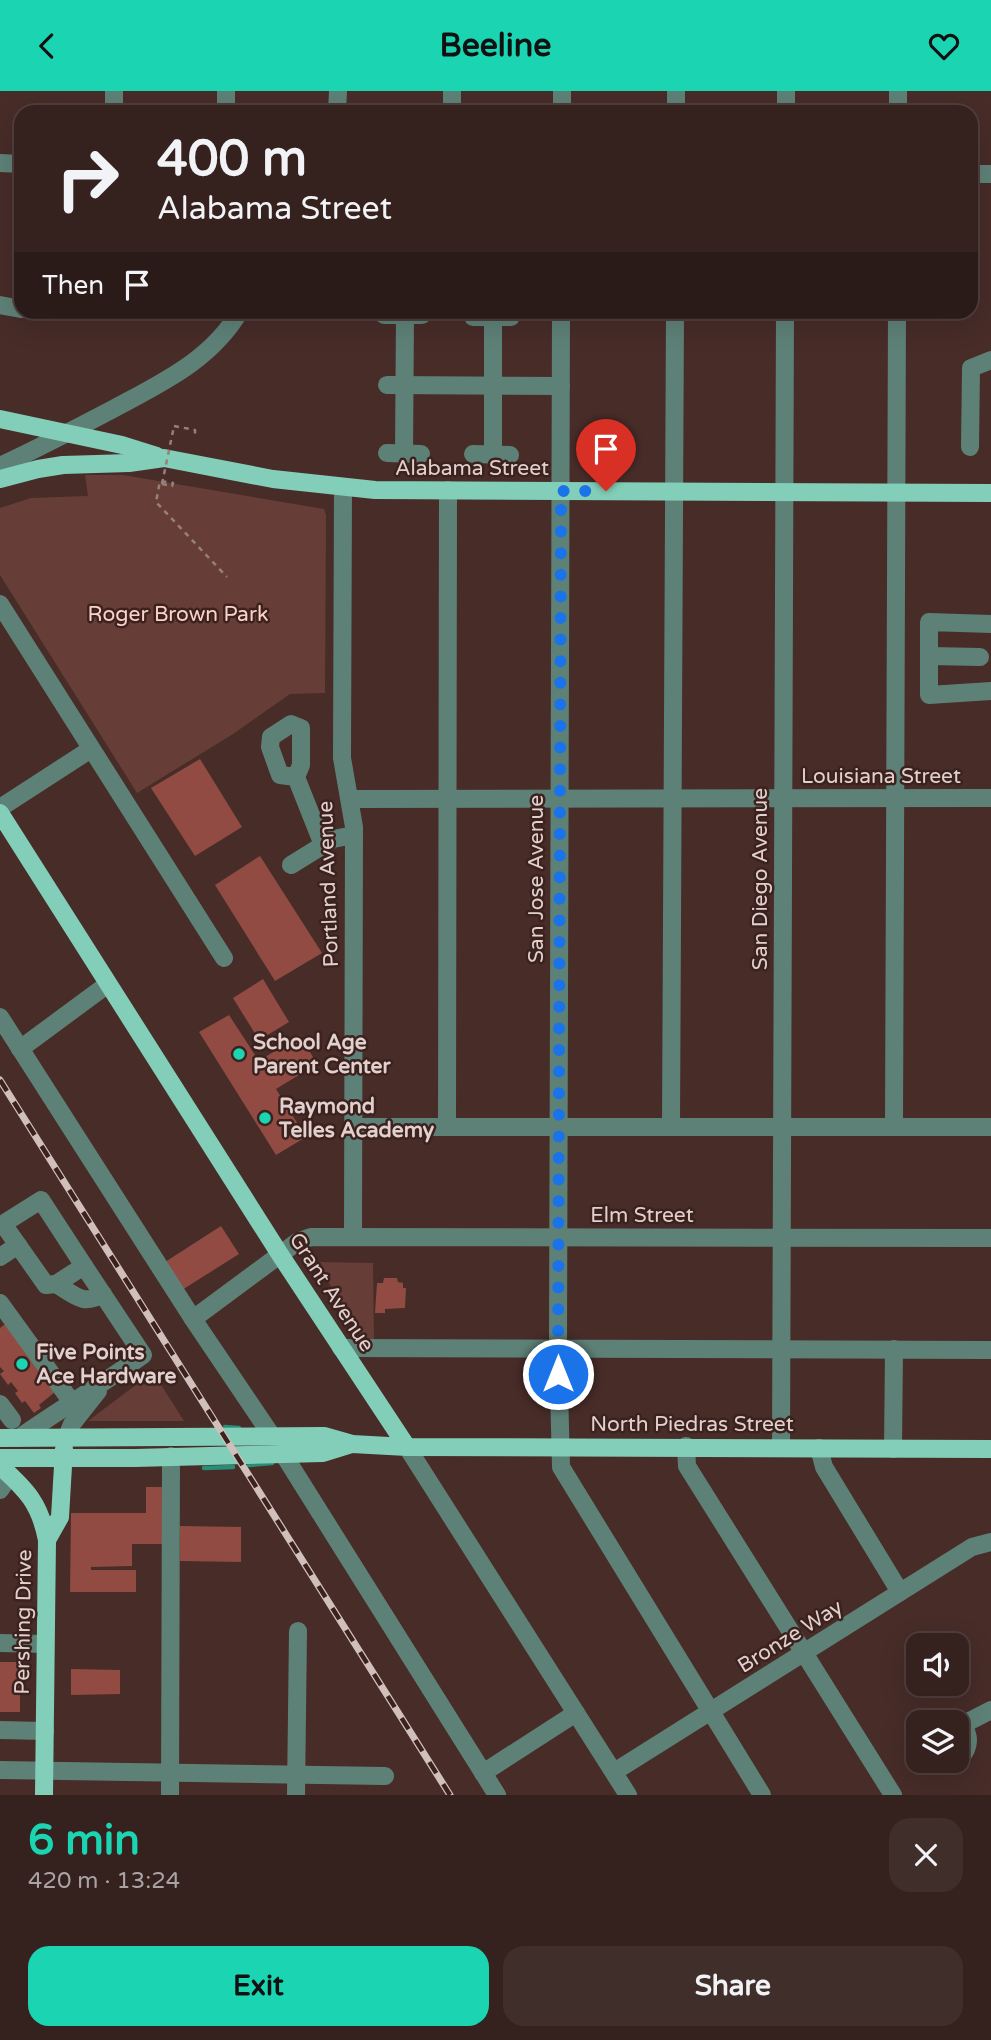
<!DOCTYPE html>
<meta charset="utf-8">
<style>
body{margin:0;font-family:"Varela Round",sans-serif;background:#402e2b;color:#f1f3f6;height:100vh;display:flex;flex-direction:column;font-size:26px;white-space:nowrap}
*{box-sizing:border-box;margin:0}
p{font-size:23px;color:#aaa3a4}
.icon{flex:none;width:38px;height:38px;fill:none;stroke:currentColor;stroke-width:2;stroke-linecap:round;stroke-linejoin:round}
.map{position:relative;height:1704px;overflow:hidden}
.panel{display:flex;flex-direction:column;background:#35211e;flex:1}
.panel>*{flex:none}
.guide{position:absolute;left:14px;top:14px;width:964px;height:214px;border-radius:21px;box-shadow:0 7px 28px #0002,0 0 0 2px #4f3e3c;background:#35211e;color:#f1f3f6;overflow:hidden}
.tools{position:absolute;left:906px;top:1542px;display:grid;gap:14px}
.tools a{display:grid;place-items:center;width:63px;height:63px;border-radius:14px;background:#35211e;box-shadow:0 7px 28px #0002,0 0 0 2px #4f3e3c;font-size:35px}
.pin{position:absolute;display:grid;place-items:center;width:60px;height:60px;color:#fff;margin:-72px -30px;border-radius:50% 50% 50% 0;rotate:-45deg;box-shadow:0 0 7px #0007}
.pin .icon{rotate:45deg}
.me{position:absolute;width:77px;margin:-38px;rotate:0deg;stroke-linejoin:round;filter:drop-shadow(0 0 5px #0008)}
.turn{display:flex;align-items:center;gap:24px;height:147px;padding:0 28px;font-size:32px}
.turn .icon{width:91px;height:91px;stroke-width:2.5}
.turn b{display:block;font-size:49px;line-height:60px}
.then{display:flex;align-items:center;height:66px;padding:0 28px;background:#0003;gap:14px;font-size:26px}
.round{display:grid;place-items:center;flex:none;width:74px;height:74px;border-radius:21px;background:#402e2b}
.overview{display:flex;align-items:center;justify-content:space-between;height:119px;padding:0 28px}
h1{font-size:42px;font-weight:700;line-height:52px;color:#1bd5b2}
.action{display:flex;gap:14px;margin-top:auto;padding:14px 28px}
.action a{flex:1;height:80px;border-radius:21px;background:#1bd5b2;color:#111;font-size:28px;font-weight:700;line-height:80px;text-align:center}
.action a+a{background:#402e2b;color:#f1f3f6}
header{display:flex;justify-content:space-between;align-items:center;height:91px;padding:0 28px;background:#1bd5b2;color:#111;font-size:32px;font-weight:700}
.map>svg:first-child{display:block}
</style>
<header><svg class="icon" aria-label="back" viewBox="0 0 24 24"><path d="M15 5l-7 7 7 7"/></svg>Beeline<svg class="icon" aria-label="heart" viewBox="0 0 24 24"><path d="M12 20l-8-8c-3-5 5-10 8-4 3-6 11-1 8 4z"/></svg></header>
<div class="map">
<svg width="991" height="1704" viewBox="0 0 991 1704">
<rect width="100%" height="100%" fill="#472c28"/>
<g fill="#673e37">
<path d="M85 384H123L324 418 326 424 325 602 290 603 233 643 137 702 0 484V417L31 407 88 405Z"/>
<path d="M316 1171 373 1172 374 1252 366 1253Z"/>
<path d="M153 1281 184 1330H88Z"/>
</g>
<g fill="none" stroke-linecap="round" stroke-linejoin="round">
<g stroke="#298c76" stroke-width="4.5">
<path d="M225 1336 239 1337"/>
<path d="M249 1374 272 1372"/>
<path d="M204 1377 233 1376"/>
</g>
</g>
<g fill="#914b42">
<path d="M200 668 242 736 195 765 151 697Z"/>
<path d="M260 765 322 862 275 890 215 794Z"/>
<path d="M263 888 289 931 259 949 233 907Z"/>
<path d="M229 924 259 970 300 944 317 973 276 998 306 1046 276 1064 199 941Z"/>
<path d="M221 1135 239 1163 182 1199 165 1171Z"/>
<path d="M384 1187H397L398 1191 403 1192V1197H406L405 1217 385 1218V1222H375L377 1192H383Z"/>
<path d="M9 1230 55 1301 39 1314 41 1317 34 1322 25 1310 22 1312 15 1302 18 1300 11 1291 8 1294 0 1283 4 1280 0 1276V1237Z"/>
<path d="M146 1396H166L165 1453H132V1475L91 1476V1479H136V1501H70L71 1422H146Z"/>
<path d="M180 1435 241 1436V1471L180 1470Z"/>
<rect x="0" y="1571" width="20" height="50"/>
<path d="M71 1578 120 1579V1603L71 1604Z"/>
</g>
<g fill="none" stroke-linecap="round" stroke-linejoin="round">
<g stroke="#96807d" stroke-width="2.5" stroke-dasharray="5 5" stroke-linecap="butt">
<path d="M174 335 195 339V343"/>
<path d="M162 393 172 395 173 392 160 390 156 411 227 486"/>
</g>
<g stroke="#5e8177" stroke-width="18">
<path d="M226 0V21"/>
<path d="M114 21V0"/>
<path d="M337 21 338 0"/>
<path d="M452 21V0"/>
<path d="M562 21V0"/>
<path d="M676 21V0"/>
<path d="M786 21V0"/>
<path d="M898 21V0"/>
<path d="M0 72 21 73"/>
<path d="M971 83H991"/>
<path d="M0 214 21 218"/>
<path d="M561 220 558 1257 561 1376 762 1704"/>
<path d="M300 221 317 220"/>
<path d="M384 224H422"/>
<path d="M473 226H511"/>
<path d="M493 226V364"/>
<path d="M387 294 561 295"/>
<path d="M970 356 971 277 991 269"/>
<path d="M387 362 421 363"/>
<path d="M404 363 405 224"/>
<path d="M473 363 510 364"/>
<path d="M0 375C39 357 77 337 115 317 163 291 211 269 240 220"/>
<path d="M343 397 342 667 354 736 353 1146"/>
<path d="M0 513 224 867"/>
<path d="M991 533 929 531V604L991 600"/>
<path d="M930 565 980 566"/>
<path d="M296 686 280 684 270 656 271 646 291 633 301 637V674L296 686 323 754"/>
<path d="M351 708 991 707"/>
<path d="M0 717 91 658"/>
<path d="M291 774 333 748 354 744"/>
<path d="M0 926 193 1228 272 1345"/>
<path d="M20 958 108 893"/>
<path d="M447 1035 448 399"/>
<path d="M671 1035 675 220"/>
<path d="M894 1035 897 220"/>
<path d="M353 1036H991"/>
<path d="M0 1166 18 1154"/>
<path d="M56 1193 46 1194 3 1133 41 1109 84 1175"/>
<path d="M0 1212 71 1310"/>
<path d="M193 1228 297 1151 311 1146 991 1147"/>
<path d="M341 1257 991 1259"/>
<path d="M0 1313 12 1329"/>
<path d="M19 1347C60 1318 103 1293 143 1264L84 1175 56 1193C75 1204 82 1215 103 1203"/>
<path d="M66 1348 72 1333 98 1300"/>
<path d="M686 1355 687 1375 893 1704"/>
<path d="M407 1356 628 1704"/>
<path d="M781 1356 785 220"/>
<path d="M819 1357 824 1376 900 1501"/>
<path d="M893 1358 894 1258"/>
<path d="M282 1361 497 1704"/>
<path d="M0 1399 10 1384"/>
<path d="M0 1552 45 1553"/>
<path d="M935 1631C962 1619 981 1651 957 1669"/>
<path d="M962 1634 991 1619"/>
<path d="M0 1639 45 1640"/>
<path d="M937 1670 945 1672 956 1670"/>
<path d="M0 1679 385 1685"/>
<path d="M614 1681 972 1456 991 1451"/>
<path d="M483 1682 576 1622"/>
<path d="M170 1704 171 1365"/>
<path d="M296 1704 298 1540"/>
</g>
<g stroke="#82ceb9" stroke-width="18">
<path d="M0 328 122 354 157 365"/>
<path d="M0 388 38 378 63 374 129 372 164 367 273 388 375 399 991 402"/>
<path d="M0 722 281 1165 407 1356"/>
<path d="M0 1347 324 1345 352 1353 407 1356 991 1358"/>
<path d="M0 1367H135L323 1362 352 1353"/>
<path d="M0 1375C27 1399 40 1413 47 1449L44 1704"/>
<path d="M47 1449 60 1426 64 1358"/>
</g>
<defs>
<path id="rail" d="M0 989 450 1704"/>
</defs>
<use href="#rail" stroke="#d1bfbb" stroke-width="7"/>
<use href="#rail" stroke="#3c221e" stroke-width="4.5" stroke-dasharray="13" stroke-linecap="butt"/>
<path stroke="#96807d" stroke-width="2.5" stroke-dasharray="5 5" stroke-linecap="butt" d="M162 393 174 335"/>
</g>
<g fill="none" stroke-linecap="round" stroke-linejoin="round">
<path stroke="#1a73e8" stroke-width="12" stroke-dasharray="0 21.6" d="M558 1283 561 400H606"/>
</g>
<g fill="#1bd5b2" stroke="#3c221e" stroke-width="2.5">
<circle cx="239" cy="963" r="7"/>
<circle cx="265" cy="1027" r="7"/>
<circle cx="22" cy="1273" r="7"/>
</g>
<g text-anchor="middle" stroke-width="5" stroke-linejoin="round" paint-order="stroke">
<g font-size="21" fill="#e1d0cd" stroke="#3c221e">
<text x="472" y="384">Alabama Street</text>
<text x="881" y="692">Louisiana Street</text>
<text transform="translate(536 788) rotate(-90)" y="7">San Jose Avenue</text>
<text transform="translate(760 788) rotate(-90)" y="7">San Diego Avenue</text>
<text transform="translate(328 793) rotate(-92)" y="7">Portland Avenue</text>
<text x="642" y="1131">Elm Street</text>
<text transform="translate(332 1201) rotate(57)" y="7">Grant Avenue</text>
<text x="692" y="1340">North Piedras Street</text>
<text transform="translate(23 1531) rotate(-89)" y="7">Pershing Drive</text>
<text transform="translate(790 1545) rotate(-32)" y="7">Bronze Way</text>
</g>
<g font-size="21" fill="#fcd1c9" stroke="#3c221e">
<text x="178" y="530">Roger Brown Park</text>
</g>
<g font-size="21" font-weight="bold" fill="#e1d0cd" stroke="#3c221e" text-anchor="start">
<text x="253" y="958">School Age<tspan x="253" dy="24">Parent Center</tspan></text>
<text x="279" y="1022">Raymond<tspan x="279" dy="24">Telles Academy</tspan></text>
<text x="36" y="1268">Five Points<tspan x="36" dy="24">Ace Hardware</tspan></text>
</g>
</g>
</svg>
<div class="tools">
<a><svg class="icon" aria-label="sound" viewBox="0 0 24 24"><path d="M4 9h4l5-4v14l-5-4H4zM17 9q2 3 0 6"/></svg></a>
<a><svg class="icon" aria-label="layers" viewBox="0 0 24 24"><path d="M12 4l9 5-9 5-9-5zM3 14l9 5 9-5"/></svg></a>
</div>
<div class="pin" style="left:606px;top:400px;background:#d93025"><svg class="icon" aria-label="arrive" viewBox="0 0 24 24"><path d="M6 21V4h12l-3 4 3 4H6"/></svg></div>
<svg class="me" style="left:558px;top:1283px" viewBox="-20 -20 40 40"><circle r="17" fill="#1a73e8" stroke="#fff" stroke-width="3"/><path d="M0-11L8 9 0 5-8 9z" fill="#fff"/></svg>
<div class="guide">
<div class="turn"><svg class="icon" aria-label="right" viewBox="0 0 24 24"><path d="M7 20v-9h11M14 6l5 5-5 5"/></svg><div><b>400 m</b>Alabama Street</div></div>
<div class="then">Then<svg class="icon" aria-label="arrive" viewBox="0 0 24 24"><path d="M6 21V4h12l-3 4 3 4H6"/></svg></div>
</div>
</div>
<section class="panel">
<div class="overview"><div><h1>6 min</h1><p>420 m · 13:24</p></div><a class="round"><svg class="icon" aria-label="close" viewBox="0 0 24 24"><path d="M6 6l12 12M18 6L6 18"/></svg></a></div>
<div class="action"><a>Exit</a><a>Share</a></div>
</section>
